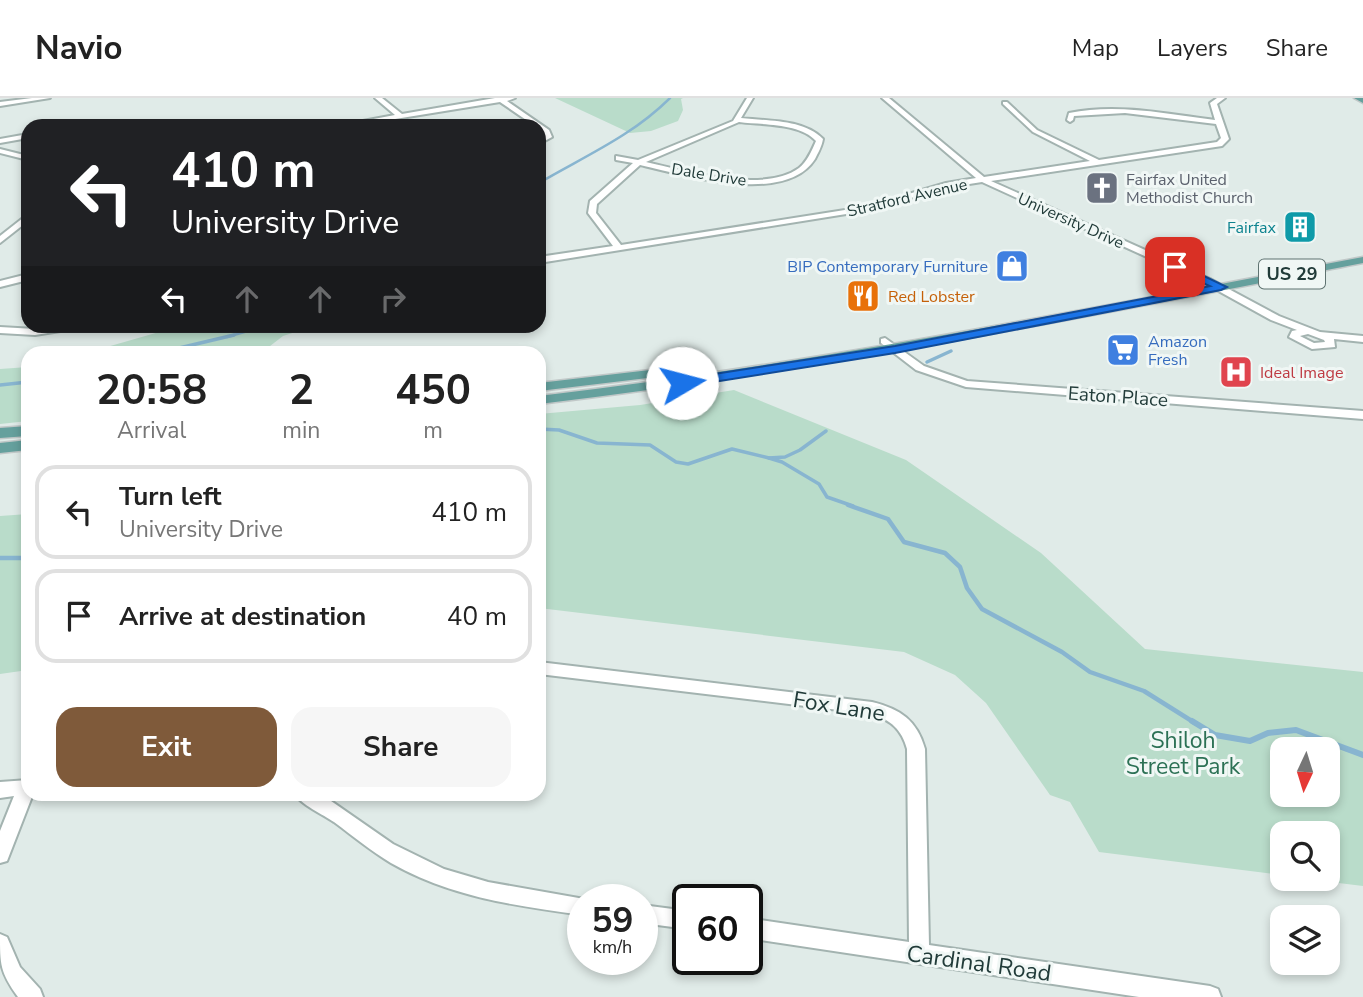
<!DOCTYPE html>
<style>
body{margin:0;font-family:"Nunito Sans",sans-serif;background:#f6f6f6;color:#222;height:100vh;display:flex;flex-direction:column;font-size:26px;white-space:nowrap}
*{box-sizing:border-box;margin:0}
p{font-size:23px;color:#767676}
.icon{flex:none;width:38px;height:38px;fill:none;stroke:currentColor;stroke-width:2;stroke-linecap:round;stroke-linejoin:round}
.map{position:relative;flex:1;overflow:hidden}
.sheet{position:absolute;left:21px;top:248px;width:525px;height:455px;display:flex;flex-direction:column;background:#fff;border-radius:21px;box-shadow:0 4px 10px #0003}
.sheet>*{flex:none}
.top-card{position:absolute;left:21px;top:21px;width:525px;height:214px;border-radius:21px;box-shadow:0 4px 10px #0003;background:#202124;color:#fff;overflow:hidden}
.needle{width:46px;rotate:184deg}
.tools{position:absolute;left:1270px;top:639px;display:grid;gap:14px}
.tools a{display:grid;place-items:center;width:70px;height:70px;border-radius:14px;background:#fff;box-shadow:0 4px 10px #0003;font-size:35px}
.speed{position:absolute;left:567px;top:786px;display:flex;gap:14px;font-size:35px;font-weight:700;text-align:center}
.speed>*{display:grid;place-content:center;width:91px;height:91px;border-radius:50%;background:#fff;box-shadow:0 4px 10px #0003;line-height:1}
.speed small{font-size:18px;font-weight:400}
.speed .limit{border:4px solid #111;border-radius:10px;background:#fff;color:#111}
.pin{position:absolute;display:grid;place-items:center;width:60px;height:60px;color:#fff;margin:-30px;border-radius:14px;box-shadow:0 4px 10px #0006}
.me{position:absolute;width:77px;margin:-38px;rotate:82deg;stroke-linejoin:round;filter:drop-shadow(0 0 5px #0008)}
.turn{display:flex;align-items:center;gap:24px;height:147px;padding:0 35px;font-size:32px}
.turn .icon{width:91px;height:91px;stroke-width:2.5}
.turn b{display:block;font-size:49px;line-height:60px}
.lanes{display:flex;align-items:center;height:66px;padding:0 35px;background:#0003;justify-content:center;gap:35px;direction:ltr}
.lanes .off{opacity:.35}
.eta{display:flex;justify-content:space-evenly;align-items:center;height:119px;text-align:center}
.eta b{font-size:42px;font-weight:700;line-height:49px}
.primary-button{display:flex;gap:14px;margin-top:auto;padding:14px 35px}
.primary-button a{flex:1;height:80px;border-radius:21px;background:#7f5a3a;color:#fff;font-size:28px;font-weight:700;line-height:80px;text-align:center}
.primary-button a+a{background:#f6f6f6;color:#222}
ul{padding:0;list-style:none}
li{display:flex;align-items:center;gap:21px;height:94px;margin:0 14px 10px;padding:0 21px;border:4px solid #e0e0e0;border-radius:21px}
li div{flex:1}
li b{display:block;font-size:26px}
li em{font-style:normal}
header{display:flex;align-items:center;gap:42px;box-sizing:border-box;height:98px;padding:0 35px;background:#fff;border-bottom:2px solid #e0e0e0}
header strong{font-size:33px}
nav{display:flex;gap:38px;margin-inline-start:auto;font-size:24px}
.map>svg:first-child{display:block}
</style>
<header>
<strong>Navio</strong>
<nav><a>Map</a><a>Layers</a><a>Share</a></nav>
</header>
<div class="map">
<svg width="1363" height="899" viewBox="0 0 1363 899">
<rect width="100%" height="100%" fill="#e0ebe8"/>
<g fill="#b9dcca" fill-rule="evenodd">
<path d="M555 0H683L681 1 683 12 678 23 651 33 630 35Z"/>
<path d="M180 228H314L283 238 261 255H86Z"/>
<path d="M28 269V323L0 326V271Z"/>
<path d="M734 292 906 362 1041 455 1145 551 1363 574V788L1306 781 1328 780V735H1283V777L1099 754 1070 704 1050 697 986 605 955 577 904 554 539 510V316L640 307ZM1328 651V696H1283V651Z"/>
<path d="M28 416V572L0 576V418Z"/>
</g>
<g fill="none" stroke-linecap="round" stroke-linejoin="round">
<g stroke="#88b5d0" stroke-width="2.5">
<path d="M539 85C585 58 632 38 670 0"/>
<path d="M227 239 265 228"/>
</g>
<g stroke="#88b5d0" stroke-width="3.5">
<path d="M154 256 234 237"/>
<path d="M927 264 951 253"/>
<path d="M0 287 28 284"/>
<path d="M539 331 559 332 597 345 650 347 676 364 688 366 732 351 769 360 785 359 800 352 826 333"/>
<path d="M769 360 782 364 819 386 827 399 853 408"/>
</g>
<g stroke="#88b5d0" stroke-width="4.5">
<path d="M848 407 888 421 904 444 945 455 960 469 967 490 982 511 1062 554 1090 574 1144 593 1195 625"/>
<path d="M0 460H28"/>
</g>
<path stroke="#88b5d0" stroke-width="6" d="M1192 623 1215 637 1250 643 1268 635 1296 632 1363 657"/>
<defs>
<g id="minor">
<path d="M32 0H50L0 8V4Z"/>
<path d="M375 0H382L402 16 495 0H515L507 3 549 32 552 39 539 46V41L544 38 539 28H535L500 4 352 28H336L395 17Z"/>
<path d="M747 0H753L741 20C767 23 804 21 823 41 822 48 818 55 815 61 785 108 684 77 640 67L597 106 596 115 621 147 864 109 946 85 976 80 882 0H889L984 79 1090 63 1033 34 1003 6V4H1007L1037 32 1099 62 1217 44 1221 40 1216 26 1125 15 1074 18 1073 22 1070 24 1067 22 1069 15C1117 5 1167 16 1215 22L1210 5 1217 0H1225L1217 6 1229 41 1222 48 991 83 1210 181 1279 218 1320 234 1363 238V244L1334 241 1335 249 1312 251 1289 239 1292 233 1297 232 1271 222 1204 185 982 84 950 89 865 113 539 165V159L613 148 588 115 590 103 633 65 616 62V58L638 62 733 23ZM739 24C762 27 800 25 816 43 812 52 807 64 799 70 763 96 686 73 646 64ZM1308 236 1324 242 1325 244 1314 245 1300 238Z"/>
<path d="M28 36V40L0 45V41Z"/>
<path d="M0 51 28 58V62L0 55Z"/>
<path d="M28 116V123L0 145V138Z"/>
<path d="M28 176V182L0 189V183Z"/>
<path d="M57 228H78L73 231 35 237 0 235V229L35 231Z"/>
<path d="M885 240 924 268 967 283 1363 313V321L966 289 916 272 881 245V241Z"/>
<path d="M539 564 872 604C900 611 917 622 925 651L929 847 1210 888 1218 891 1221 899H1139L747 840V820L909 844 907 651C902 632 891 622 872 616L539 576Z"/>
<path d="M28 682V696H33L7 763 0 765V733L14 698 0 700V684Z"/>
<path d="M295 696H321L393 746 444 771 488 784 590 802H583V817C517 808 450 799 391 765 371 753 353 738 334 724 324 717 300 706 295 696Z"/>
<path d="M642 807 688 813V831L642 825Z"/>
<path d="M0 836 7 839 20 869 40 891 43 899H18C0 874 0 867 0 836Z"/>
</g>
<g id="major">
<path d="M1354 0H1363V5Z"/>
<path d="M1363 159V165C1089 218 816 273 539 306V298C816 265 1089 211 1363 159Z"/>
<path d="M701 266 708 270 706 273 539 293V285Z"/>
<path d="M28 328V338L0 340V330Z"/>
<path d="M28 342V352L0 355V345Z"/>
</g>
</defs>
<use href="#minor" stroke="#a3b3b0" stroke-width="4"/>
<use href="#major" stroke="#c1c8c8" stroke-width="3"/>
<use href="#minor" fill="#fff" fill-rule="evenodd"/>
<use href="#major" fill="#65a09d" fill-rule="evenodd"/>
</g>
<path fill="#1a73e8" stroke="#114b97" stroke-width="2" d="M1171 166H1179L1227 189 1221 192 895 255 682 289 675 285 682 281 895 248 1210 188 1171 171Z"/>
<defs>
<symbol id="church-square" viewBox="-11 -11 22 22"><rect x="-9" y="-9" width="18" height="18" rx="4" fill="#6b7280" stroke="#f0f7f5"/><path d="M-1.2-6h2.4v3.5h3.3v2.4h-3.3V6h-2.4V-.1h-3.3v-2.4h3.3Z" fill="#fff"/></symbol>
<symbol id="building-square" viewBox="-11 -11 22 22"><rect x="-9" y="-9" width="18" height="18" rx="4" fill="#0f9aa8" stroke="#f0f7f5"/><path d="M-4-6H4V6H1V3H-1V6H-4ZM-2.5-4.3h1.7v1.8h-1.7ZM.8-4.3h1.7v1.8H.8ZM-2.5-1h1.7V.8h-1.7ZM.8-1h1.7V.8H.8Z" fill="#fff"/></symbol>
<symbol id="shop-square" viewBox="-11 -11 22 22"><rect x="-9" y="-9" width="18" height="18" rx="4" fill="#3f7fe0" stroke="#f0f7f5"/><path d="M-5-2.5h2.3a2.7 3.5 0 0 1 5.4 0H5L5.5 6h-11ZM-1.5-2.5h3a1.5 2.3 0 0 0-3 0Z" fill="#fff"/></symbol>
<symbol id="restaurant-square" viewBox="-11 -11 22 22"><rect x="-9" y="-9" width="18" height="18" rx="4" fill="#e8710a" stroke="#f0f7f5"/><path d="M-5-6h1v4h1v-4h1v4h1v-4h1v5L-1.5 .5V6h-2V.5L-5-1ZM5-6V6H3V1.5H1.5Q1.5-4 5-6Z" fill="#fff"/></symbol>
<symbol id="supermarket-square" viewBox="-11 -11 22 22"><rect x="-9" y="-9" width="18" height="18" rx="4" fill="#3f7fe0" stroke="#f0f7f5"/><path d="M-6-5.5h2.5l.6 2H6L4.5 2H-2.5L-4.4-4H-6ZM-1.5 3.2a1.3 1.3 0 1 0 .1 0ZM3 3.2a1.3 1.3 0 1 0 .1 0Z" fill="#fff"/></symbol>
<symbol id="hospital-square" viewBox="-11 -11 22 22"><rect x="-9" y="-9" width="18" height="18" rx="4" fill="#e0444e" stroke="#f0f7f5"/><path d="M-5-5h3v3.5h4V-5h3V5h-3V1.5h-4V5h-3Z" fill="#fff"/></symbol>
</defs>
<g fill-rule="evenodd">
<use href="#church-square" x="1083" y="71" width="38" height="38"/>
<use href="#building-square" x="1281" y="110" width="38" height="38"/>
<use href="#shop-square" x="993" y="149" width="38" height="38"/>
<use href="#restaurant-square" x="844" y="179" width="38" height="38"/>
<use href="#supermarket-square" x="1104" y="233" width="38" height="38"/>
<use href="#hospital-square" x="1217" y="255" width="38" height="38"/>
</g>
<g text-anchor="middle" stroke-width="6" stroke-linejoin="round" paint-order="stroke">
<g font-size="16" fill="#213b39" stroke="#f0f7f5">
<text transform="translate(709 76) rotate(9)" y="6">Dale Drive</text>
<text transform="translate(907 99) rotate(-13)" y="6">Stratford Avenue</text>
<text transform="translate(1071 122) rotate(24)" y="6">University Drive</text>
</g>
<g font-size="16" fill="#5b616d" stroke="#f0f7f5" text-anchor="start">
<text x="1126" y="87">Fairfax United<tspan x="1126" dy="18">Methodist Church</tspan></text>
</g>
<g font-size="16" fill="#0d838f" stroke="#f0f7f5" text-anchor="end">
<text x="1276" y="135">Fairfax</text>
</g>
<g font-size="16" fill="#366cbe" stroke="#f0f7f5" text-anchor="end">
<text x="988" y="174">BIP Contemporary Furniture</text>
<text x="1148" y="249" text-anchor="start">Amazon<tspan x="1148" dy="18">Fresh</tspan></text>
</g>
<g font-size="16" fill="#c56008" stroke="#f0f7f5" text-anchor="start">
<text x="888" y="204">Red Lobster</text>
</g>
<g font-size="16" fill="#be3a42" stroke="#f0f7f5" text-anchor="start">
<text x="1260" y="280">Ideal Image</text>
</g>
<rect fill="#f0f7f5" stroke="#5f7371" stroke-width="2" x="1259" y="161.5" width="66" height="29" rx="5"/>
<g font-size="18" font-weight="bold" fill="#213b39">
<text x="1292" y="182">US 29</text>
</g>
<g font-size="19" fill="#213b39" stroke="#f0f7f5">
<text transform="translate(1118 298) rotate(4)" y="7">Eaton Place</text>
</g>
<g font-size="23" fill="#213b39" stroke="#f0f7f5">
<text transform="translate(839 608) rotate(9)" y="8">Fox Lane</text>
<text transform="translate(979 865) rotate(8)" y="8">Cardinal Road</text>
</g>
<g font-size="23" fill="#2c7155" stroke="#f0f7f5">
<text x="1183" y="650">Shiloh<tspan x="1183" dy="26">Street Park</tspan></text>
</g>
</g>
</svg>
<div class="tools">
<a><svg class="needle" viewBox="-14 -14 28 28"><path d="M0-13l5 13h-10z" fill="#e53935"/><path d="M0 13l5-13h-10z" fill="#767676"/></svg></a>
<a><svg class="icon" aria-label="search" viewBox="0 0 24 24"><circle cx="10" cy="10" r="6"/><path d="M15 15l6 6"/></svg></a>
<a><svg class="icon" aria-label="layers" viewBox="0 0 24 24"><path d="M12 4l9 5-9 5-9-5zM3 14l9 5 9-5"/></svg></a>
</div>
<div class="speed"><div>59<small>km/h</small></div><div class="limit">60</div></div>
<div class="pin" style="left:1175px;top:169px;background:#d93025"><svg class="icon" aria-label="arrive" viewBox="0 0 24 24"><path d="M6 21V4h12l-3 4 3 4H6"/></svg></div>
<svg class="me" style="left:682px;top:285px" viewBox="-20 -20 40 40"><circle r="19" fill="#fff"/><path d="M0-13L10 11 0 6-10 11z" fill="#1a73e8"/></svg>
<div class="top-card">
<div class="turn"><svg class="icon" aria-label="left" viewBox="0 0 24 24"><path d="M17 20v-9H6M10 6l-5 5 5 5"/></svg><div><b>410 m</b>University Drive</div></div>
<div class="lanes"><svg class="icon" aria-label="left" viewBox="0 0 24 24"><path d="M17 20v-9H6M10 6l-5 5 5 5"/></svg><svg class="icon off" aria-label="ahead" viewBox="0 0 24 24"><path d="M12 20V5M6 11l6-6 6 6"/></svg><svg class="icon off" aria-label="ahead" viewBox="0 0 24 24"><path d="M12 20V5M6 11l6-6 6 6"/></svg><svg class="icon off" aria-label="right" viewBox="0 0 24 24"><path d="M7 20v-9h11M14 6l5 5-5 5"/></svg></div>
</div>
<section class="sheet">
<div class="eta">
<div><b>20:58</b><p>Arrival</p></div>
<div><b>2</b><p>min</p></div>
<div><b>450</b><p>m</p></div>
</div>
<ul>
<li><svg class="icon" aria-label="left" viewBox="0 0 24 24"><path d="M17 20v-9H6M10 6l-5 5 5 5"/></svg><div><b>Turn left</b><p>University Drive</p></div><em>410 m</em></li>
<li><svg class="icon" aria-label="arrive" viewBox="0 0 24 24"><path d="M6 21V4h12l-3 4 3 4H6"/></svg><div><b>Arrive at destination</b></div><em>40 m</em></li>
</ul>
<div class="primary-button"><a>Exit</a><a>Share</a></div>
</section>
</div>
